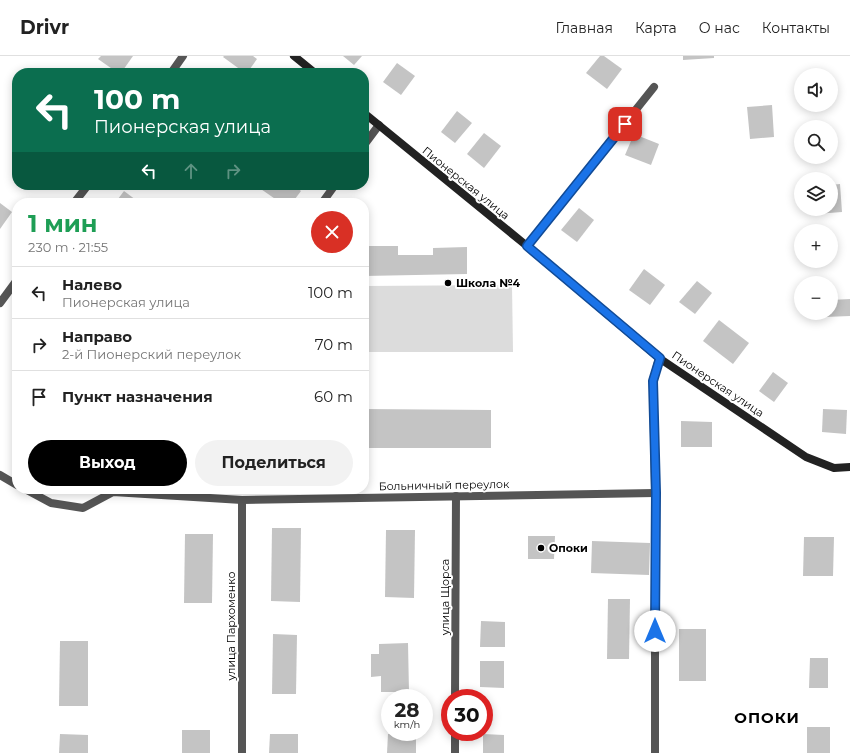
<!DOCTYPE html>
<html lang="ru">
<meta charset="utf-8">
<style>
body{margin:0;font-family:Montserrat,sans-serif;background:#f2f2f2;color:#222;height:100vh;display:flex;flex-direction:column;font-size:15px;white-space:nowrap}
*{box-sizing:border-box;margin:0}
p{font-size:13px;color:#767676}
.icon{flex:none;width:22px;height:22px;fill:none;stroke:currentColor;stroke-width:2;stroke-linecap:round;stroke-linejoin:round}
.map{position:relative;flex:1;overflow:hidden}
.panel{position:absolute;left:12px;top:142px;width:357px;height:296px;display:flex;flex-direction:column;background:#fff;border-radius:16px;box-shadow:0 2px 10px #0003}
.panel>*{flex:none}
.banner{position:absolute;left:12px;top:12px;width:357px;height:122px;border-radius:16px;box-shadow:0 2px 10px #0003;background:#0b6e4f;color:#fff;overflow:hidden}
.controls{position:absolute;left:794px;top:12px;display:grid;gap:8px}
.controls a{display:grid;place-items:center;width:44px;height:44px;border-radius:50%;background:#fff;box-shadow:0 2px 10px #0003;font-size:20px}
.speed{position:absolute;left:381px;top:633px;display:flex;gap:8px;font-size:20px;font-weight:700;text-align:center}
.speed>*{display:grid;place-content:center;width:52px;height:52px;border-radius:50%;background:#fff;box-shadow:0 2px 10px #0003;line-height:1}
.speed small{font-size:10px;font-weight:400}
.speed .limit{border:6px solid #d22;background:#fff;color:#111}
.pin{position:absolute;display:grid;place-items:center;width:34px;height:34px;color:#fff;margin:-17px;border-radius:8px;box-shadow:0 2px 6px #0006}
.me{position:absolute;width:44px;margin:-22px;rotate:0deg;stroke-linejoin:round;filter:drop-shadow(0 0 3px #0008)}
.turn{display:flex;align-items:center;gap:14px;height:84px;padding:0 16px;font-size:18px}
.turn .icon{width:52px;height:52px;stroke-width:2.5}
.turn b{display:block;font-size:28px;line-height:34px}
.lanes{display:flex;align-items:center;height:38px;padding:0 16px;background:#0003;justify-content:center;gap:20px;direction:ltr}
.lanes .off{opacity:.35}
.round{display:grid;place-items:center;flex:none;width:42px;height:42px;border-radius:21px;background:#f2f2f2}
.overview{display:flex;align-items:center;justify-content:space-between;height:68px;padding:0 16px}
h1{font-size:24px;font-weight:700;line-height:30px;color:#1e9e55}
.action{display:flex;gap:8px;margin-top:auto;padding:8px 16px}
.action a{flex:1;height:46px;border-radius:24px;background:#000;color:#fff;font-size:16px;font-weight:700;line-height:46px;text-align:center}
.action a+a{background:#f2f2f2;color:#222}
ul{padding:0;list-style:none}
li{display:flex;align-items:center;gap:12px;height:52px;padding:0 16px;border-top:1px solid #e0e0e0}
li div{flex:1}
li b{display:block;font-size:15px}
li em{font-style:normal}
header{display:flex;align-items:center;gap:24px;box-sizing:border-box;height:56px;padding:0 20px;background:#fff;border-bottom:1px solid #e0e0e0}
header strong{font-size:19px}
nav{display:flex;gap:22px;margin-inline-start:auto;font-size:14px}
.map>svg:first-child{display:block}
</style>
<header>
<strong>Drivr</strong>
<nav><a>Главная</a><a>Карта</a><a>О нас</a><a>Контакты</a></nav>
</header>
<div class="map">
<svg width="850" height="697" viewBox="0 0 850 697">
<rect width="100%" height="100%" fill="#fff"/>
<path fill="#dcdcdc" d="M512 229 513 296H364V230Z"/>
<g fill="#c4c4c4">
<path d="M101 0H133L121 17H118L98 3Z"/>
<path d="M224 0H253L257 3 247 17H245L223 1Z"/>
<path d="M343 0H362L354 9Z"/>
<path d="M600 0H604L622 13 607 33 586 17Z"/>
<path d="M683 0H714V2L683 4Z"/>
<path d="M397 7 415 20 401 39 383 26Z"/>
<path d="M772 49 774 81 750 83 747 51Z"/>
<path d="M457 55 472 67 455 87 441 76Z"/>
<path d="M484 77 501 90 484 112 467 98Z"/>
<path d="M634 78 659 88 651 109 625 99Z"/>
<path d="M840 128 842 156 816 158V153H831V129Z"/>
<path d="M259 129H293L301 135 292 147H281L258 131Z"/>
<path d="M124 135 140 147H115Z"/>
<path d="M0 147 12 156 0 173Z"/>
<path d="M579 152 594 164 577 186 561 174Z"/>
<path d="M364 190H398V199H433V192L467 191V218L364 220Z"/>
<path d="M644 213 665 229 650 249 629 234Z"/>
<path d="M697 225 712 237 695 258 679 246Z"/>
<path d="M850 243V260L825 261 824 257H831V244Z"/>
<path d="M719 264 749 287 733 308 703 285Z"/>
<path d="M773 316 788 327 774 346 759 335Z"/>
<path d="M364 353 491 354V392H364Z"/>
<path d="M823 353 847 354 846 378 822 376Z"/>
<path d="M681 365 712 366V391H681Z"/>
<path d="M272 472H301L300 546 271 545Z"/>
<path d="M386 474H415L414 542 385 541Z"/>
<path d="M185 478H213L212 547H184Z"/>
<path d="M528 480H555L554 503H528Z"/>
<path d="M804 481H834L833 520H803Z"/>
<path d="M592 485 650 487 649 519 591 517Z"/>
<path d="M608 543H630L629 603H607Z"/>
<path d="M481 565 505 566V591H480Z"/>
<rect x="679" y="573" width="27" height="52"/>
<path d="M273 578 297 579 296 638H272Z"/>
<path d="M60 585H88V650H59Z"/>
<path d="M408 587 409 636H381V620L371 621V598H379V588Z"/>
<path d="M810 602H828V632H809Z"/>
<path d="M480 605H504V632L480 631Z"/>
<rect x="807" y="671" width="23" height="26"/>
<rect x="182" y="674" width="28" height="23"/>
<path d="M60 678 88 679V697H59Z"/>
<path d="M270 678H298V697H269Z"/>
<path d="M388 678 416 679V697H387Z"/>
<path d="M483 678 504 679V697H483Z"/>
</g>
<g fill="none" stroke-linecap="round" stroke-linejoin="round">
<g stroke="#555" stroke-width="8">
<path d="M171 17 183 0"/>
<path d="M364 89 379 69"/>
<path d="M74 147 88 129"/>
<path d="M322 147 335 129"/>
<path d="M527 190 654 31"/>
<path d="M0 247 17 224"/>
<path d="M0 419 17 429"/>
<path d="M25 433 51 447 83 452 113 436 242 444 655 437"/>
<path d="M242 444V697"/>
<path d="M455 642 456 440"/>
<path d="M455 697V676"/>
<path d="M655 697V437L653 325 659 302"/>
</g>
<g stroke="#222" stroke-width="8">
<path d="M294 0 315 17"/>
<path d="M364 57 527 190 659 302 806 401 834 412 850 411"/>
</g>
</g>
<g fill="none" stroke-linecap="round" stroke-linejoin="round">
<defs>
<path id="route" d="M625 68 527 190 660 302 653 325 656 437 655 575"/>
</defs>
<use href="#route" stroke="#114b97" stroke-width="10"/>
<use href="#route" stroke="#1a73e8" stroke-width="7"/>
</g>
<g fill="#000" stroke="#fff" stroke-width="1.5">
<circle cx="448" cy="227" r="4"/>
<circle cx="541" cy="492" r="4"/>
</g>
<g text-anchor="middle" stroke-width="4" stroke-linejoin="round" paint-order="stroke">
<g font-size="11" fill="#000" stroke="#fff">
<text transform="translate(466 127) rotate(39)" y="4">Пионерская улица</text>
<text transform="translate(718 328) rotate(34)" y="4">Пионерская улица</text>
<text transform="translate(444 429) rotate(-1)" y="4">Больничный переулок</text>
<text transform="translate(445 541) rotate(-90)" y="4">улица Щорса</text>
<text transform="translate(231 570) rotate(-90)" y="4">улица Пархоменко</text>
</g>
<g font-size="11" font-weight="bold" fill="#000" stroke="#fff" text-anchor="start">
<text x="456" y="231">Школа №4</text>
<text x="549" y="496">Опоки</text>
</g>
<g font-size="15" font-weight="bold" letter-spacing="1" fill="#000" stroke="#fff">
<text x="767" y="667">ОПОКИ</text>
</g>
</g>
</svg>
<div class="controls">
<a><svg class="icon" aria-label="sound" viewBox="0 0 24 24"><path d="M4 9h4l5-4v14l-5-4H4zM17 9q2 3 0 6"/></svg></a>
<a><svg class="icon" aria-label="search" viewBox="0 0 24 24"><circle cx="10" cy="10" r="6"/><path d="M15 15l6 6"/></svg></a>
<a><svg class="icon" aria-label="layers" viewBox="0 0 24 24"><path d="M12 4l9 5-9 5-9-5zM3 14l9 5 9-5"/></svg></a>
<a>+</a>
<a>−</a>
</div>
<div class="speed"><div>28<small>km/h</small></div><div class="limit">30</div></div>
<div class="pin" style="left:625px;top:68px;background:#d93025"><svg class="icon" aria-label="arrive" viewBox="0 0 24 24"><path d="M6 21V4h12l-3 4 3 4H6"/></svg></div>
<svg class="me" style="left:655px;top:575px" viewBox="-20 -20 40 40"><circle r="19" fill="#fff"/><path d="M0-13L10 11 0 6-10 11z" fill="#1a73e8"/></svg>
<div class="banner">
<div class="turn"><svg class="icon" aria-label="left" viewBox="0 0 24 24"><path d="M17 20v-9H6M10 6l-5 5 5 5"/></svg><div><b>100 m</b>Пионерская улица</div></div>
<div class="lanes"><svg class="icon" aria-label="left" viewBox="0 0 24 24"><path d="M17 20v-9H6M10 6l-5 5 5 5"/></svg><svg class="icon off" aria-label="ahead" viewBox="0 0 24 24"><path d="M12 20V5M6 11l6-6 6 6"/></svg><svg class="icon off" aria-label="right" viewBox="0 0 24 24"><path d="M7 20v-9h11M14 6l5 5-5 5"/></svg></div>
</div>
<section class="panel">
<div class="overview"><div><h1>1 мин</h1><p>230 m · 21:55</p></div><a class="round" style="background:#d93025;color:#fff"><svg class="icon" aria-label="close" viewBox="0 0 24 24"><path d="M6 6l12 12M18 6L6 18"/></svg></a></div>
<ul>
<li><svg class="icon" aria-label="left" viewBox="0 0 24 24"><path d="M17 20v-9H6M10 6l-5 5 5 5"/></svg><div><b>Налево</b><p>Пионерская улица</p></div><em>100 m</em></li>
<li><svg class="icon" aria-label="right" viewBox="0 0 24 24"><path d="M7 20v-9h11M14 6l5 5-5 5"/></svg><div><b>Направо</b><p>2-й Пионерский переулок</p></div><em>70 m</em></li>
<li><svg class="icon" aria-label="arrive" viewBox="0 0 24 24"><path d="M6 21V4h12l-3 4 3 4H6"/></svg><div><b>Пункт назначения</b></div><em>60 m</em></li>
</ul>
<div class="action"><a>Выход</a><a>Поделиться</a></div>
</section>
</div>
